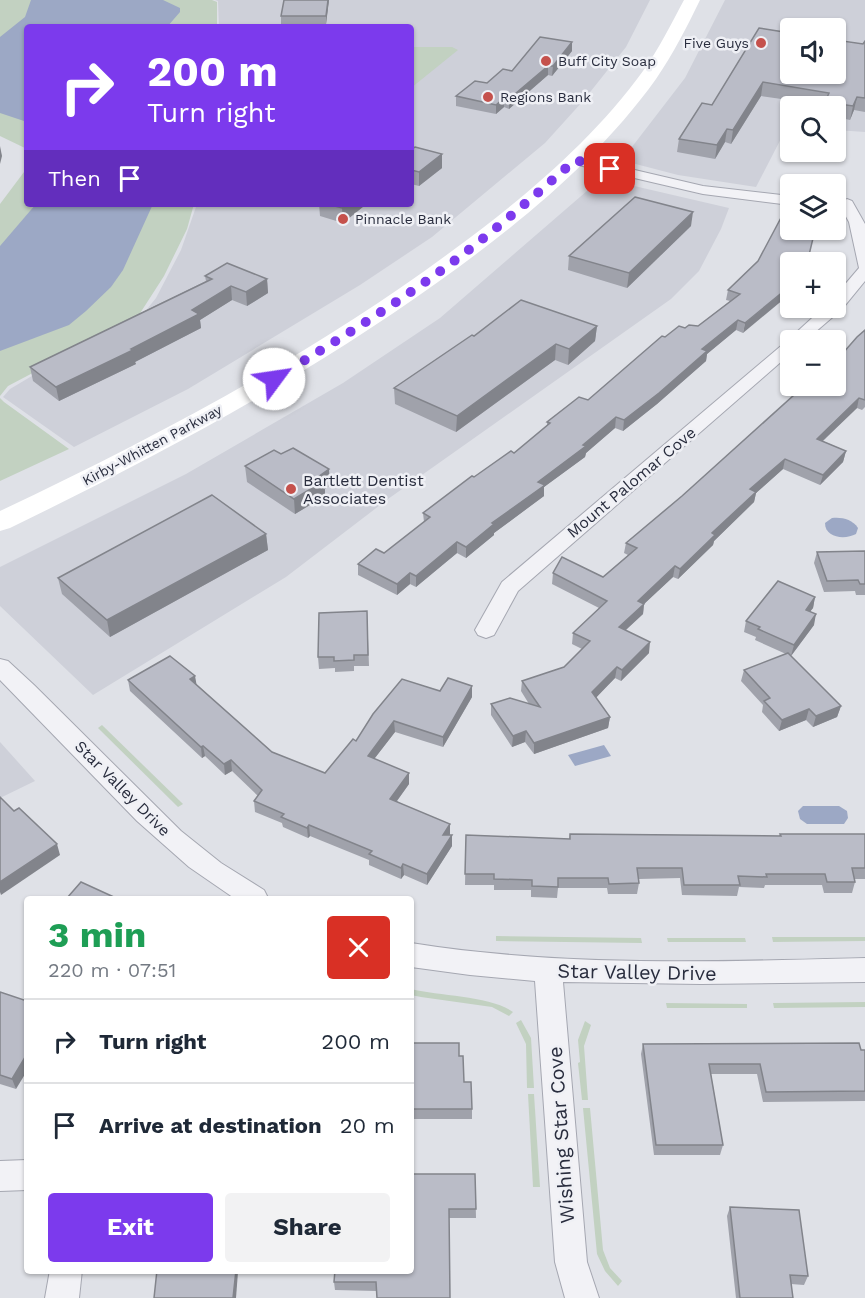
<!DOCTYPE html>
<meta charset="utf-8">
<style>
body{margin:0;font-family:"Work Sans",sans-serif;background:#f2f2f3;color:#1f2937;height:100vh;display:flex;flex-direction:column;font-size:22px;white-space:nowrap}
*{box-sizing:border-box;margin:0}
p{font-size:20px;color:#747a83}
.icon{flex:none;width:33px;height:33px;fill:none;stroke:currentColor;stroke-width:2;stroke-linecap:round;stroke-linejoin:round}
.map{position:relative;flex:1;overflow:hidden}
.drawer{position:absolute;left:24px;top:896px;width:390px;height:378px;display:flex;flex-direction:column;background:#fff;border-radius:6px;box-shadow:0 2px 4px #0004}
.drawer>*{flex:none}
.guide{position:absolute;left:24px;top:24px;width:390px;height:183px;border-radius:6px;box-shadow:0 2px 4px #0004;background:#7c3aed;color:#fff;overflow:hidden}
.tools{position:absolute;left:780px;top:18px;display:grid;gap:12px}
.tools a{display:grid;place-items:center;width:66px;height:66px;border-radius:6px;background:#fff;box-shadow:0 2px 4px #0004;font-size:30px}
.pin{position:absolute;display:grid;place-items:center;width:51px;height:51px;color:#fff;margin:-26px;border-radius:12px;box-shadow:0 3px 9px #0006}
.me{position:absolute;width:66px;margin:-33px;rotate:59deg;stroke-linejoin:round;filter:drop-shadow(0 0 4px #0008)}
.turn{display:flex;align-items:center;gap:21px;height:126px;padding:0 24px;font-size:27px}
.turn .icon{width:78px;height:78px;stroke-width:2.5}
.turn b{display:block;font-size:42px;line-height:51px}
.then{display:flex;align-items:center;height:57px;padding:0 24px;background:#0003;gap:12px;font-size:22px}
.round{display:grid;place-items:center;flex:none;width:63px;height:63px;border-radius:6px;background:#f2f2f3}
.headline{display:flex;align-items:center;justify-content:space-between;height:102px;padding:0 24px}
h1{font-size:36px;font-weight:700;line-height:45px;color:#1e9e55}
.cta{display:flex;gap:12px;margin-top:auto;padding:12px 24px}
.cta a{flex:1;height:69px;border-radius:6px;background:#7c3aed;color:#fff;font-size:24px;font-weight:700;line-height:69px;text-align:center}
.cta a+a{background:#f2f2f3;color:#1f2937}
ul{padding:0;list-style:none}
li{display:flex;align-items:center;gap:18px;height:84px;padding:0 24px;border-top:2px solid #e0e1e3}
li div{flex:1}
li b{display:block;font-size:22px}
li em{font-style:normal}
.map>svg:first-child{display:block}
</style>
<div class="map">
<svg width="865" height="1298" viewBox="0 0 865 1298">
<rect width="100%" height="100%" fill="#dfe1e7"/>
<g fill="#ced0d9" fill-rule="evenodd">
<path d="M215 0H650L626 47 583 101 545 143 432 237 360 285 188 389 74 447 3 397 10 389 47 367 139 319 156 298 181 250 197 204H411V27H219L218 1Z"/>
<path d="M725 0H865V132L836 130V106H790V127H787L756 187 678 175 628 162 625 156 685 78ZM790 28H836V74H790Z"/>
<path d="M617 182 729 208 721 229 699 271 671 299 388 499 286 577 93 695 0 606V567L186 474 343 383 440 318 595 184Z"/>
<path d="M0 742 35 781 0 798Z"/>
</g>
<g fill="#c2d1c1">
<path d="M0 0H212L217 2V27H27V149L0 136Z"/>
<path d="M411 47H452L458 50 411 88Z"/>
<path d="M27 168V204H194L187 229 164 276 137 318 8 386 0 396V204Z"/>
<path d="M0 398 4 402 69 449 0 481Z"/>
<path d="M102 725 183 804 178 807 98 728Z"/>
<path d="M496 936 641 938 642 943 496 941Z"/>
<path d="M772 937H865V941L773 942Z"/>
<path d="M667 938H745L746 942H668Z"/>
<path d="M411 989C440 996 491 996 513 1012L509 1016 492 1007 421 997 411 995Z"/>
<path d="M865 1002V1007L774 1008 773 1003Z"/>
<path d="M666 1003 747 1004V1008H667Z"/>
<path d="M521 1020 531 1038 534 1088H527L526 1044 516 1023Z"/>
<path d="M585 1021 591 1025 584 1046 588 1100H582L578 1063 580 1062 578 1040Z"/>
<path d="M528 1094H534L540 1187H533Z"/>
<path d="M583 1108H590L603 1250 610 1268 622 1281 618 1286 605 1271 597 1254Z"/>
</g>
<g fill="#9ca8c5">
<path d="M31 0H163L180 8V12L167 27H27V122L0 113V37L25 17Z"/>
<path d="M36 204H153L123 270 111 287 86 311 69 325 0 351V246Z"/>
<path d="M832 518C842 517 852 519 858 528L856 534C845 540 825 538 825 523Z"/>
<path d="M604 745 611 756 575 766 568 755Z"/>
<path d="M803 806H839L847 811 848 818 844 824H807L800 819 798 811Z"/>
</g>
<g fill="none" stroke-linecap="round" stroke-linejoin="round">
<defs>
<g id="minor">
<path d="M575 156 703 186 790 196V205L703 194 570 163 568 160 570 157Z"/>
<path d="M847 199 852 201 865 224V281L842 309 806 340H790V354L518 591 494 635 486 638 478 635 475 630 502 582 788 340 823 308H836V295L859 268 849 222 839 204Z"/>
<path d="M0 659 8 661 34 685 181 831 221 863 264 890 268 898H234L189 867 137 821 0 680Z"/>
<path d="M411 943C561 967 714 962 865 958V982L701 984 563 982 587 1262 599 1298H565L555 1262 535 981 470 975 411 967Z"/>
<path d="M27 1160V1190L0 1191V1161Z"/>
<path d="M50 1270H82L79 1298H45Z"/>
</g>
</defs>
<use href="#minor" stroke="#a5a7b1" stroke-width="2"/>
<use href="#minor" fill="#f2f2f6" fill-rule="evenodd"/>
<path fill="#fff" fill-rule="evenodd" d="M684 0H700C687 27 673 54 656 79 598 160 518 225 438 282 304 378 158 456 10 528L0 531V511C158 436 315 353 456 248 524 198 593 140 643 71 659 49 671 24 684 0Z"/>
</g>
<g fill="#a0a2ab">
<path d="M284 0H329L326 24H281V16Z"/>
<path d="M759 28 863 44 865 41V112L854 110 850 120 836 117V106H824V105L761 96 731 144 725 142 715 159 677 152 679 139 712 105Z"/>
<path d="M572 42V51L552 76 548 75 509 109 504 107 496 114 456 106V96L487 83Z"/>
<path d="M411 150 442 168 419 186 411 184Z"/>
<path d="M319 204H364V206L343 223 320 216Z"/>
<path d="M691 226 627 288 568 270 569 256Z"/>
<path d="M758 261 743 333 736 330 707 354 706 361 657 404 623 431 615 428 586 453 585 457 544 487V496L494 533V535L466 558 457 553 416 587 410 584 397 595 358 575V564L384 553 424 522 423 513 474 477 514 453 547 426V422L588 400 665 337 685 328 698 326 730 301 726 300 728 290Z"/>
<path d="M205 276 267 279 268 293 247 306 232 300 200 320 201 328 135 362 136 364 59 401 33 381 30 367 206 281Z"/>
<path d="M597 326 595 341 568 365 555 360 456 432 395 404 394 388 474 336Z"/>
<path d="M865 330V407L862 410 857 408 823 441 846 451 843 462 820 485 783 469 756 493 754 502 714 541 713 545 678 579 673 577 644 604 643 614 626 630 649 653 621 681 615 678 596 697 610 717 608 728 534 754 525 742 512 747 491 715V704H529L521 691 522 681 564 667 582 649 572 644 573 633 599 608 552 584 553 573 603 577 628 555 624 553 626 543 836 386Z"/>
<path d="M245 466 330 485 325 489V496L295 514 247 482Z"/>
<path d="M266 534 268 550 110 637 62 594 58 578Z"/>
<path d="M865 551V595H856L855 591 824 592 814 563 817 552Z"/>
<path d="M815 597 813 608 810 611 814 625 791 656 841 706 837 717 813 727 806 720 779 731 762 712 763 705 741 681 744 670 786 654 755 640 756 637 744 632 746 621Z"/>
<path d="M367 611 369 666H354V671L335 672V668L319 669 318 657Z"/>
<path d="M128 680 196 684 272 752 325 773 356 741 440 691 472 697 443 747 395 732 374 759 409 784 397 801 450 834V835H452V846L427 885 404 875 401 879 369 865V860L310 836 308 838 283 827 282 823 255 812 254 801 258 796 232 771 225 775 205 756 202 758 130 691Z"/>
<path d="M570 834 779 836 780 834H865V879H854L855 882 852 893H824L822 885H765L764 888 739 887 737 896 682 895 680 878 639 879V883L637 894H608L607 888H558L557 898 531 897V890H494V885H465L466 835 569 839Z"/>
<path d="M0 992 16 1089 0 1084Z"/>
<path d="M411 1043 459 1056 464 1082 472 1109V1119H411Z"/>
<path d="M643 1044 865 1050V1101L763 1102 757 1074H711L723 1145 720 1155H654L641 1054Z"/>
<path d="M411 1174H475L476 1218H449L450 1298H377L376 1291 335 1290 334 1282 335 1270H411Z"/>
<path d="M730 1207 808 1276 804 1285 791 1284 793 1298H736L727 1216Z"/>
<path d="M157 1270H254L253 1272H238Z"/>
</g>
<g fill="#82848b">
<path d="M328 0H329L326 24V16Z"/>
<path d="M572 42V51L552 76 553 66Z"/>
<path d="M548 66V75L509 109V99Z"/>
<path d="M763 82 761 96 731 144 733 130Z"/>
<path d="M857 97 854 110 850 120 853 106Z"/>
<path d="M504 98V107L496 114V105Z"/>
<path d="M727 129 725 142 715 159 717 145Z"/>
<path d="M0 146 2 156 0 164Z"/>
<path d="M442 154V168L419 186V172Z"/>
<path d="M348 204H364V206L343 223 342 208Z"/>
<path d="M693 212 691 226 627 288 629 273Z"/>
<path d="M267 279 268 293 247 306 246 292Z"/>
<path d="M231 286 232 300 200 320 201 328 135 362 136 364 59 401 56 387 192 310Z"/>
<path d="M790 286V294L743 333 745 323Z"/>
<path d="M738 320 736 330 707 354 706 361 657 404 623 431 624 420 702 349Z"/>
<path d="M597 326 595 341 568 365 569 349Z"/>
<path d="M556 344 555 360 456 432 457 416Z"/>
<path d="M859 398 857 408 814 449 817 439Z"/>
<path d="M616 417 615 428 586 453 585 457 544 487V496L494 533V535L466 558V547L538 482Z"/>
<path d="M846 451 843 462 820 485 823 475Z"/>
<path d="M785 459 783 469 756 493 754 502 714 541 713 545 678 579 680 569 712 533 750 489Z"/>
<path d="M329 469 330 485 325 489V496L295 514 294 499 318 477Z"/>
<path d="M266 534 268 550 110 637 107 620Z"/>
<path d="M457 542V553L416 587V576Z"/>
<path d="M675 566 673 577 644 604 643 614 618 637 619 627 638 601Z"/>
<path d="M410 573V584L397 595V584Z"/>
<path d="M815 597 813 608 803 621 806 610Z"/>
<path d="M816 614 814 625 791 656 794 645Z"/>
<path d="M650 642 649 653 621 681 622 670Z"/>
<path d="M617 667 615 678 591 703 592 692Z"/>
<path d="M195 676 197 687 190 679Z"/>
<path d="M472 686V697L443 747V737Z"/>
<path d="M841 706 837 717 813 727 816 716Z"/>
<path d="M809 709 806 720 779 731 782 720Z"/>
<path d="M610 717 608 728 534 754V743Z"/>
<path d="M394 721 395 732 368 767V756Z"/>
<path d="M526 731 525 742 512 747 513 736Z"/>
<path d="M203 746 205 756 202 758 201 747Z"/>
<path d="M231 760 232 771 225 775 224 764Z"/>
<path d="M409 773V784L391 809 390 799Z"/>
<path d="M450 824V834L443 846V835Z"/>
<path d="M309 825 310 836 308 838 307 828Z"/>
<path d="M452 835V846L427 885V874Z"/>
<path d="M57 844 60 855 1 895 0 892V882Z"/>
<path d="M403 864 404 875 401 879V868Z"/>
<path d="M27 1054V1071L16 1089 12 1079Z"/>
<path d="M236 1270H238V1272L236 1298H233Z"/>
</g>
<g fill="#babcc7" stroke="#82848b" stroke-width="1.5">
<path d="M284 0H328L326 16H281Z"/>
<path d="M759 28 790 33V74H836V40L863 44 865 41V98L857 97 853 106 825 102 829 93 763 82 733 130 727 129 717 145 679 139 702 103 712 105Z"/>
<path d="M540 37 572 42 553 66H548L509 99 504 98 496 105 456 96 475 81 487 83 503 69 512 71Z"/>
<path d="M415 147 442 154 419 172 411 170V150Z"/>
<path d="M635 197 693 212 629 273 569 256Z"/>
<path d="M327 204H348L342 208Z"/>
<path d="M783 214 790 215V230H815L809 255 816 257 814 262H790V286L745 323 738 320 702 349 707 351 659 393 624 420 616 417 583 445 586 446 538 482 545 485 492 523 494 524 466 547 457 542 416 576 410 573 397 584 358 564 376 549 384 553 430 517 423 513 472 476 474 477 511 451 514 453 550 423 547 422 579 397 588 400 662 336 665 337 679 326 685 328 689 325 698 326 740 294 728 290 758 261Z"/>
<path d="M227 263 267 279 246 292 231 286 192 310 199 314 131 349 133 350 56 387 30 367 212 279 205 276Z"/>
<path d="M521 300 597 326 569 349 556 344 457 416 394 388 472 335 474 336Z"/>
<path d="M865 330V400L859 398 817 439 846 451 823 475 785 459 750 489 756 492 712 533 715 535 680 569 675 566 638 601 644 604 619 627 650 642 622 670 617 667 592 692 610 717 534 743 526 731 513 736 491 704 510 698 540 707 522 681 564 667 590 641 573 633 607 601 553 573 562 557 603 577 637 548 626 543 682 496 804 386H836V361L857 337Z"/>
<path d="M293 448 329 469 318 477 324 481 294 499 245 466 274 450 281 454Z"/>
<path d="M212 495 266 534 107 620 58 578Z"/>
<path d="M865 551V584H860L858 580 827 581 817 552Z"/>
<path d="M778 581 815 597 806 610 816 614 794 645 758 629 760 627 746 621Z"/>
<path d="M367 611 368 655H354V660L334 661V657H318L319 613Z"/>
<path d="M788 653 841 706 816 716 809 709 782 720 764 701 770 698 744 670Z"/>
<path d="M170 656 195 676 190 679 272 752 325 773 353 739 356 741 373 714 402 679 440 691 448 678 472 686 443 737 394 721 368 756 409 773 390 799 450 824 443 835H452L427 874 403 864 401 868 369 854 372 851 309 825 307 828 281 817 284 814 254 801 262 790 231 760 224 764 203 746 201 747 128 680Z"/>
<path d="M0 797 14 811 19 808 57 844 0 882Z"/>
<path d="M570 834 781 836 780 834H865V868H852L855 882H827L825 874H766L767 877 738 876 740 885H684L682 868H637L639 883 609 884 608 878H558V887L532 886V880L494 879V874H465L466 835 570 839Z"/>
<path d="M81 882 116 898H67Z"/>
<path d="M0 992 27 1001V1054L12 1079 0 1075Z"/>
<path d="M411 1043H459V1056H463L464 1082H471L472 1109H411Z"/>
<path d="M859 1043 861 1050H865V1091L766 1092 760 1064H709L723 1145H656L643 1044Z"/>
<path d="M411 1174H475L476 1209H449L450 1298H377L376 1282H334L335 1270H411Z"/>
<path d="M730 1207 799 1210 808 1276 790 1275 793 1298H740Z"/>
<path d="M157 1270H236L233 1298H154Z"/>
</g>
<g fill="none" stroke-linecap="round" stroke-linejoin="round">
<path stroke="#7c3aed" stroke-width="10" stroke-dasharray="0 18" d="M274 379C338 340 403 300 462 255 501 225 538 193 575 160L610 169"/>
</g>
<g fill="#c5514c" stroke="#eff0f5" stroke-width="2">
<circle cx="761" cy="43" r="6"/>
<circle cx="546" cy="61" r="6"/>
<circle cx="488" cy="97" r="6"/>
<circle cx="343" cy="219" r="6"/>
<circle cx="291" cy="489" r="6"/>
</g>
<g text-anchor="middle" stroke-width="5" stroke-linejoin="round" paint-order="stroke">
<g font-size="14" fill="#292d3e" stroke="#eff0f5" text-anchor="start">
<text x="749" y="48" text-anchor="end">Five Guys</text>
<text x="558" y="66">Buff City Soap</text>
<text x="500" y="102">Regions Bank</text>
<text x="355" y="224">Pinnacle Bank</text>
</g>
<g font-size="14" fill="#292d3e" stroke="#eff0f5">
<text transform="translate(152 445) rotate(-28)" y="5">Kirby-Whitten Parkway</text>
</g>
<g font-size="16" fill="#292d3e" stroke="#eff0f5" text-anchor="start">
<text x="303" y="486">Bartlett Dentist<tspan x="303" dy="18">Associates</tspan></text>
</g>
<g font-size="16" fill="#292d3e" stroke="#eff0f5">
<text transform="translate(631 482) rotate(-40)" y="6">Mount Palomar Cove</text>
<text transform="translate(123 788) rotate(45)" y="6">Star Valley Drive</text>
</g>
<g font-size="20" fill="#292d3e" stroke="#eff0f5">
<text transform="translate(637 972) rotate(1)" y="7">Star Valley Drive</text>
<text transform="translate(561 1135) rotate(-94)" y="7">Wishing Star Cove</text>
</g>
</g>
</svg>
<div class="tools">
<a><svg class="icon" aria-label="sound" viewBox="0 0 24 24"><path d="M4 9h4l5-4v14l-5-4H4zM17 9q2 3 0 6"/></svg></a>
<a><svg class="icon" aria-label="search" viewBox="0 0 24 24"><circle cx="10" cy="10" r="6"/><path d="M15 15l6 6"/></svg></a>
<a><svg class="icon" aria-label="layers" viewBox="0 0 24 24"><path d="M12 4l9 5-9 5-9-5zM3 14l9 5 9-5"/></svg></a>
<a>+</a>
<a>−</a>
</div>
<div class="pin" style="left:610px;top:169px;background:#d93025"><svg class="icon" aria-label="arrive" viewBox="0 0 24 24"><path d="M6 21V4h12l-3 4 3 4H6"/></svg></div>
<svg class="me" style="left:274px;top:379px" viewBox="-20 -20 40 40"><circle r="19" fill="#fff"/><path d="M0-13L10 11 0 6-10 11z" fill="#7c3aed"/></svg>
<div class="guide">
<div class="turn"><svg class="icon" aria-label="right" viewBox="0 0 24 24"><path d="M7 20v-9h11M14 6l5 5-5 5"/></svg><div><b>200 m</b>Turn right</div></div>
<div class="then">Then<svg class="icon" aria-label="arrive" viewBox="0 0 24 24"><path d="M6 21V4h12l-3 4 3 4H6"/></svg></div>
</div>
<section class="drawer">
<div class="headline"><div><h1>3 min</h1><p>220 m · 07:51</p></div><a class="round" style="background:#d93025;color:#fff"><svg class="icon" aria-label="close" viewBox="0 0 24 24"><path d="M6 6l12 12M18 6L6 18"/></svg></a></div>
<ul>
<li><svg class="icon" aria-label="right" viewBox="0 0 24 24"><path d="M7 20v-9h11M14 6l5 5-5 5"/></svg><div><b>Turn right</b></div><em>200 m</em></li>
<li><svg class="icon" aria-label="arrive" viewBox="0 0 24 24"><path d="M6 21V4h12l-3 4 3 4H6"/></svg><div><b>Arrive at destination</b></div><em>20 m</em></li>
</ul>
<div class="cta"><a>Exit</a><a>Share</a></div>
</section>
</div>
